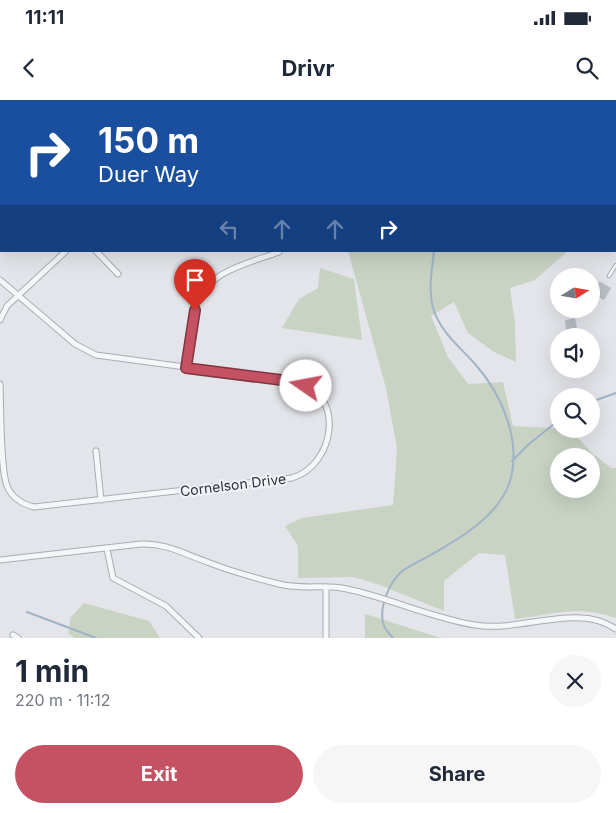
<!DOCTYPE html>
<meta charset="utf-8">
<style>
body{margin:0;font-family:Inter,sans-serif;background:#f6f6f7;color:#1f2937;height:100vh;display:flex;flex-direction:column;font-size:19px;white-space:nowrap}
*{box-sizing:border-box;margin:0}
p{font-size:16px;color:#747a83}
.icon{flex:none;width:28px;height:28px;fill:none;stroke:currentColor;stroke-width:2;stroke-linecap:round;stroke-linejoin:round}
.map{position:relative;height:538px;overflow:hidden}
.sheet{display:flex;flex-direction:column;background:#fff;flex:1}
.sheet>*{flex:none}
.banner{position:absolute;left:0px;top:0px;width:616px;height:152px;box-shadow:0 5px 20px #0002;background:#1a4fa0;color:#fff;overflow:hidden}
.needle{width:32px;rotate:79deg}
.controls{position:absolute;left:550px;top:168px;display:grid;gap:10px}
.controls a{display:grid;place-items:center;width:50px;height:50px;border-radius:50%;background:#fff;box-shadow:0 5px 20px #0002;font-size:25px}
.pin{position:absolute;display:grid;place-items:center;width:42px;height:42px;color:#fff;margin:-51px -21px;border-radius:50% 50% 50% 0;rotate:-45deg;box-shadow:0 0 5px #0007}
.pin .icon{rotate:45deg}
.me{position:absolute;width:55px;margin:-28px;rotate:282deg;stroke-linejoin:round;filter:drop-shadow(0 0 4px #0008)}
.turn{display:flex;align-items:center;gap:18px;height:105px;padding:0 15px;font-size:22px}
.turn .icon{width:65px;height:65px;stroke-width:2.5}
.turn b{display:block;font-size:35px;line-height:42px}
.lanes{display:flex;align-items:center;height:48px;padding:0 15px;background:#0003;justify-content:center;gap:25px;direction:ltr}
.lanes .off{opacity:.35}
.round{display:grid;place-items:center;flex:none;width:52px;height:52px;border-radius:26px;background:#f6f6f7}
.headline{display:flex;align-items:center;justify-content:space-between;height:85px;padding:0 15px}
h1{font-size:30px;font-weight:700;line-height:38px}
.primary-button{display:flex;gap:10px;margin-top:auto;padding:10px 15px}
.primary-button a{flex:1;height:58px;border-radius:30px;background:#c55263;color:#fff;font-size:20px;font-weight:700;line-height:58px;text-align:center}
.primary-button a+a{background:#f6f6f7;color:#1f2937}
.status{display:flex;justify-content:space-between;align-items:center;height:35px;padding:0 25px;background:#fff;direction:ltr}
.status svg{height:14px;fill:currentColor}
header{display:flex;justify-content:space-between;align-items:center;height:65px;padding:0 15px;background:#fff;font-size:22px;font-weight:700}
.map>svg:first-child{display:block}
</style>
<div class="status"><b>11:11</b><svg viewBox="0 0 49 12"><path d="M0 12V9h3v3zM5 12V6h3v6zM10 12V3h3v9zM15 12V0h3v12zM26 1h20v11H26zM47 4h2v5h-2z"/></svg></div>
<header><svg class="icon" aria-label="back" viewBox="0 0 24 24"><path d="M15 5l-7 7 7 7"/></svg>Drivr<svg class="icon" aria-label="search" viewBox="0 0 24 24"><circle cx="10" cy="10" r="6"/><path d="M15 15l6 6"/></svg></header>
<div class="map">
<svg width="616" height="538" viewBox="0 0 616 538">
<rect width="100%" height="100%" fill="#e3e5ea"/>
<g fill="#c8d3c4" fill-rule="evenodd">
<path d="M348 151H568L535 180 510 188 515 224 516 262 494 252 468 233 454 202 431 216 448 257 468 284 503 282 513 326 570 329 592 353 611 368H616V518C577 505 554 514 515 519L505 455 479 453 444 481V511L380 485 354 477 298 478V446L285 426 302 418 393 405 397 348 386 288ZM559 356H591V389H559Z"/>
<path d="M320 168 354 179 362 240 282 228 299 199 318 188Z"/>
<path d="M84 503 149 521 160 538H74L68 533 71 517Z"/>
<path d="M365 514 441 538H365Z"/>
</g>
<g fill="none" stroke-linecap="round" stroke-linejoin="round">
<g stroke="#a0b3c7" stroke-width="2">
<path d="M456 0 457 1"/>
<path d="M517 1 519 0"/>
<path d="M591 302 616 293"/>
<path d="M512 361 529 344 559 320"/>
<path d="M27 512 96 538"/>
<path d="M393 538C390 534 385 530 384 526 378 510 388 485 400 473 408 466 420 461 429 456 459 439 497 417 509 384 523 343 502 294 475 264 459 246 441 233 433 208 428 189 432 170 434 151"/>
</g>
</g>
<g fill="#babfc6">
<path d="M591 180 598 184 599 181 611 188 604 200 591 193Z"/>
<path d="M575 218 577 228 566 230 565 220Z"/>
</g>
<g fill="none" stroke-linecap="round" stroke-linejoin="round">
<defs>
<g id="service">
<path d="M615 2H616"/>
<path d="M0 61 1 60"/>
<path d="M609 176 616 165"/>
</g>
<g id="minor">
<path d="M231 0 235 1"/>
<path d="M273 1 277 0"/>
<path d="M96 151 118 174"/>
<path d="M0 180 75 244 96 255 297 282C346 294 335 365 292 378L34 407C22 404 12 398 7 386 0 368 1 307 0 284"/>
<path d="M0 220 7 206 66 151"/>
<path d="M186 268C190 249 191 229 195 210 204 171 247 164 279 152"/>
<path d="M96 351 101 400"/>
<path d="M107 449 113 478 166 506 199 538"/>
<path d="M0 460 141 444C167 443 186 455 210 463 232 472 256 478 279 484 301 490 325 484 347 489 390 498 431 518 475 525 519 533 578 502 616 529"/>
<path d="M326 487V538"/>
<path d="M13 535 18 538"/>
</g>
<g id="tertiary">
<path d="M474 0 475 1"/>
<path d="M0 5 1 6"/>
<path d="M615 132 616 133"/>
</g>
<g id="secondary">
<path d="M179 1 182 0"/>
<path d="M0 123 1 122"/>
</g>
</defs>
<use href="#service" stroke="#a8acb4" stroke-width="4.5"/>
<use href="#minor" stroke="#a8acb4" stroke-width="7"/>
<use href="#tertiary" stroke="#a8acb4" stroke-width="8"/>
<use href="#secondary" stroke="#a8acb4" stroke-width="9"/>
<use href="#service" stroke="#f5f6f8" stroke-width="2.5"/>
<use href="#minor" stroke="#f5f6f8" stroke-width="5"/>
<use href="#tertiary" stroke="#f5f6f8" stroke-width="6"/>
<use href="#secondary" stroke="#fff" stroke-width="7"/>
</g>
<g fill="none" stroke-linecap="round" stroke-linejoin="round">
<defs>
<path id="route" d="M195 210 186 268 297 282 306 286"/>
</defs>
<use href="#route" stroke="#803540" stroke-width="12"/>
<use href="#route" stroke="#c55263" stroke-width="9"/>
</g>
<g text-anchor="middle" stroke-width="4" stroke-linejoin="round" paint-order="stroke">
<g font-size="14" fill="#2c3341" stroke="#f2f4f7">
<text transform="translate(233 385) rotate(-7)" y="5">Cornelson Drive</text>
</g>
</g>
</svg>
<div class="controls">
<a><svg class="needle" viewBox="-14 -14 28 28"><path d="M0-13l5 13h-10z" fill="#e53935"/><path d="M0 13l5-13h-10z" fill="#747a83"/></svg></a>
<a><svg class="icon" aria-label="sound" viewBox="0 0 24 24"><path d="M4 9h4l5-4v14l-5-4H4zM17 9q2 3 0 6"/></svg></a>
<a><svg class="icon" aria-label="search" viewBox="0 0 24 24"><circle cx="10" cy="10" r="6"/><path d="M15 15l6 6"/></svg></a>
<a><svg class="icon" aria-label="layers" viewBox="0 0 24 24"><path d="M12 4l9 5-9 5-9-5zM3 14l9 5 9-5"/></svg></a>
</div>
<div class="pin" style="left:195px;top:210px;background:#d93025"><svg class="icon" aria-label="arrive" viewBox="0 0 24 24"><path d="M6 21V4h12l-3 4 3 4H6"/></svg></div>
<svg class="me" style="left:306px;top:286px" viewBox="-20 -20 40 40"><circle r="19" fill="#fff"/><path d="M0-13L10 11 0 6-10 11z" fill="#c55263"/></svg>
<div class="banner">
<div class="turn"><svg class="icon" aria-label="right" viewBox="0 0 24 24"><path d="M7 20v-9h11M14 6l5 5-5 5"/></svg><div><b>150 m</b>Duer Way</div></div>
<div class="lanes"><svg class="icon off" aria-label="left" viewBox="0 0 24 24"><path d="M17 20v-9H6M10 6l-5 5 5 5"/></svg><svg class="icon off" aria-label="ahead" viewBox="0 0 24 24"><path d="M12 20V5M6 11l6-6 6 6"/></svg><svg class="icon off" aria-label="ahead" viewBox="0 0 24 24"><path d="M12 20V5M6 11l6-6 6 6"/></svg><svg class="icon" aria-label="right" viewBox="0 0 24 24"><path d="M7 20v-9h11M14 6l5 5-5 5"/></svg></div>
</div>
</div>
<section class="sheet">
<div class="headline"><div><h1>1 min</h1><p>220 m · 11:12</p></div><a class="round"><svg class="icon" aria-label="close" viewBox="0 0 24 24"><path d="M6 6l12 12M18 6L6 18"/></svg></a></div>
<div class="primary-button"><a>Exit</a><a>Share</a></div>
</section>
